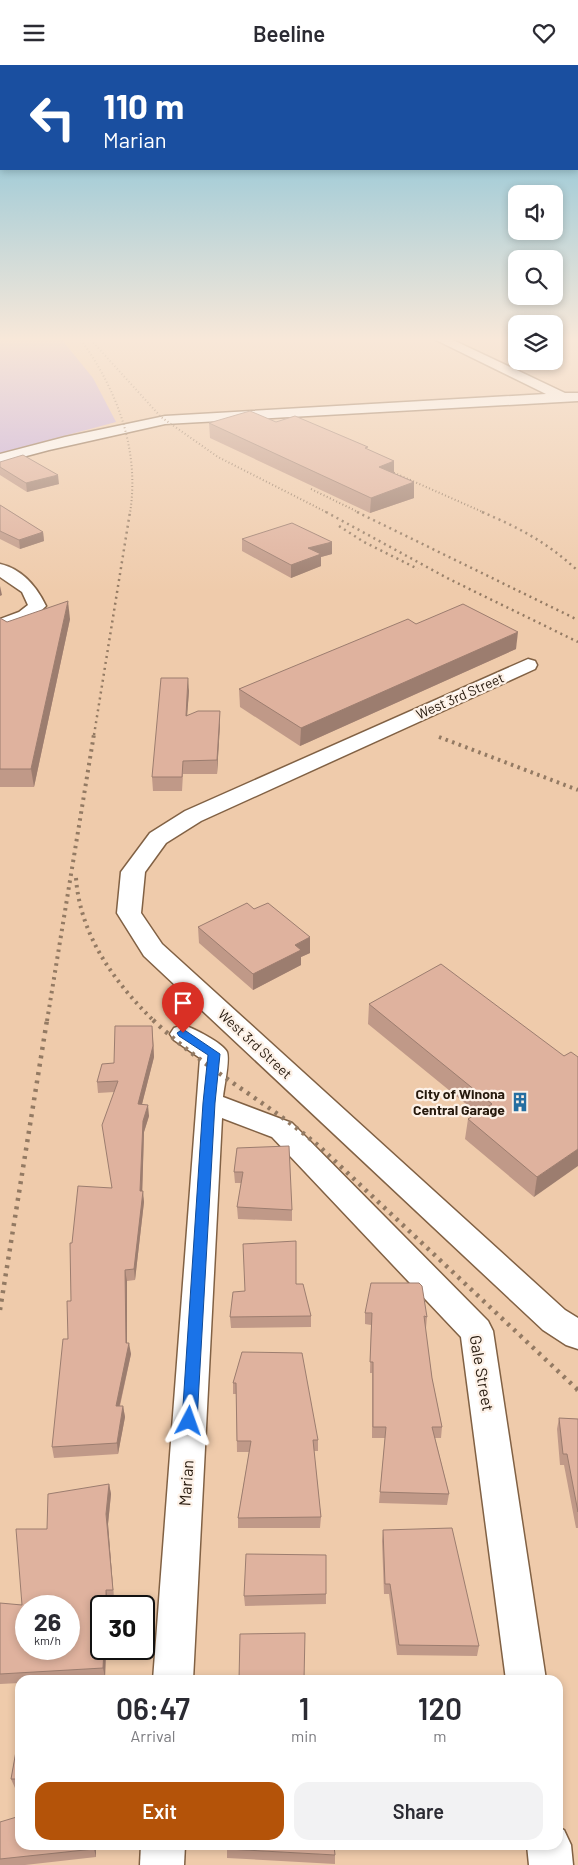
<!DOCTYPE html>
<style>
body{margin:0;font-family:Barlow,sans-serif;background:#f2f2f3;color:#2b2b33;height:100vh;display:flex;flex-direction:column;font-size:19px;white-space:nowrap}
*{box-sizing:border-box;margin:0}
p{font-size:16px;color:#7c7c81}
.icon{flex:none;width:28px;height:28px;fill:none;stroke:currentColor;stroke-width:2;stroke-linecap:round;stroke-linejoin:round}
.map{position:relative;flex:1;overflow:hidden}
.panel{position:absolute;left:15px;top:1610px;width:548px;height:175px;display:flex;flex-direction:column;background:#fff;border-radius:15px;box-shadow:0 2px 8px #0003}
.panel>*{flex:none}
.top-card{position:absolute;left:0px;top:0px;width:579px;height:105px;box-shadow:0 2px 8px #0003;background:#1a4fa0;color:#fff;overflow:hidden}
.buttons{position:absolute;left:508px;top:120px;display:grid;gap:10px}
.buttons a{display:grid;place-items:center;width:55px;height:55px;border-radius:10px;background:#fff;box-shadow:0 2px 8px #0003;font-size:25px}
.speed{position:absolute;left:15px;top:1530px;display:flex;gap:10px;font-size:25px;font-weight:700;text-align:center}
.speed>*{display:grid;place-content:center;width:65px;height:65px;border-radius:50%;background:#fff;box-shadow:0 2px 8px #0003;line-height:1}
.speed small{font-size:12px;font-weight:400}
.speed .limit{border:2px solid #111;border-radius:8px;background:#fff;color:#111}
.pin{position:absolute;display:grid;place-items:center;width:42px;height:42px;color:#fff;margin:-51px -21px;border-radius:50% 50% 50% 0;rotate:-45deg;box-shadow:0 0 5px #0007}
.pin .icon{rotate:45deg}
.me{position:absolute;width:55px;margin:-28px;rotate:4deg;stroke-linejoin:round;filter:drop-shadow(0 0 4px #0008)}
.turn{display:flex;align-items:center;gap:18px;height:105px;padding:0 20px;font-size:22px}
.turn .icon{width:65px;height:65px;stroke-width:2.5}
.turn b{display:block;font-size:35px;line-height:42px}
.eta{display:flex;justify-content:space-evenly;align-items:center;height:85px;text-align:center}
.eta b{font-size:30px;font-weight:600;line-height:35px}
.button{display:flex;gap:10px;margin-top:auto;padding:10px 20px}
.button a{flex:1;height:58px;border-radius:15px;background:#b45309;color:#fff;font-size:20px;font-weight:600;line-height:58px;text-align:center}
.button a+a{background:#f2f2f3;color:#2b2b33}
header{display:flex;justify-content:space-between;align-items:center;height:65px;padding:0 20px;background:#fff;font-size:22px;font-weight:600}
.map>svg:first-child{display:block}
</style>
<header><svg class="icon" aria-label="menu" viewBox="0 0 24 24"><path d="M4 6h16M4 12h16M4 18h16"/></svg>Beeline<svg class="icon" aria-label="heart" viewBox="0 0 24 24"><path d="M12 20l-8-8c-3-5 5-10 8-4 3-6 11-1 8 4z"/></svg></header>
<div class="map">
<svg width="578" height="1800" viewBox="0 0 578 1800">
<rect width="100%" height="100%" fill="#efcbab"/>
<path fill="#c1a9e1" d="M0 275H62L93 313 116 357 0 388Z"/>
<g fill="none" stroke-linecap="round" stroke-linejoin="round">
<defs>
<g id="minor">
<path d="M436 275H453L565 328H578V336L165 359 49 385 0 398V389L65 372 165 351 546 329Z"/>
<path d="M0 499C22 504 37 522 46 541L31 555 0 565V554L19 547 28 540 22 527 0 512Z"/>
<path d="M528 594 535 596 537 600 535 604 201 756 166 778 145 807 141 848 162 879 565 1245 578 1253V1284L566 1280 543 1265 144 891 117 848 121 807 150 768 185 746Z"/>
<path d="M183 960C193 963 223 978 227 987 230 996 224 1021 223 1032L292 1058 488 1256 493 1266 546 1615H506L461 1272 272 1072 222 1053 193 1615H153L200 993 174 975 170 969 174 963Z"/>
<path d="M558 1762 564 1765 571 1780 573 1800H529L527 1780H558Z"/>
<path d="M141 1780H185L184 1800H140Z"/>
</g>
</defs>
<use href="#minor" stroke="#816144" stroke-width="3"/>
<use href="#minor" fill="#fff" fill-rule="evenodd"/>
<g stroke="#937a63" stroke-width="2" stroke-dasharray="1 2.5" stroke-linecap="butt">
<path d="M81 275C117 325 140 385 130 448"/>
<path d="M91 275 161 352 218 392 328 448"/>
<path d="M381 402 485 448"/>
<path d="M311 424 360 448"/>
</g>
<g stroke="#937a63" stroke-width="2.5" stroke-dasharray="2 4" stroke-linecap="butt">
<path d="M326 447 449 514 578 577"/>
<path d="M357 447 578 555"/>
<path d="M482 447C520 463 548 478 578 506"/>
<path d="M339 461 364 477 418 504"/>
<path d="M94 670 130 447"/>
</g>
<g stroke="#937a63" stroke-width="4" stroke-dasharray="2.5 4.5" stroke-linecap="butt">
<path d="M439 672 578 725"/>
<path d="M76 813C80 870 114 917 154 956"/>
<path d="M47 956 94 669"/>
</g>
<g stroke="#937a63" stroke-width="4.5" stroke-dasharray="3 5.5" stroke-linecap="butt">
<path d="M153 955C204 1004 266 1036 320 1082L578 1325"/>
<path d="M0 1245 47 955"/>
</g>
<path stroke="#937a63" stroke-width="5.5" stroke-dasharray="4 8" stroke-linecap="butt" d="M577 1324 578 1325"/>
</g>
<g fill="#c09988">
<path d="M276 357 368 385 394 396V408L414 417V433L370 448 210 373 209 358Z"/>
<path d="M0 397 59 419 27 427 0 410Z"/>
<path d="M0 440 43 467 44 476 20 484 0 474Z"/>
<path d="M242 474 332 477V489L321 492V501L291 513 242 486Z"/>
<path d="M0 553 7 557 70 554 34 722H0Z"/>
<path d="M416 559 516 584 300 681 240 642 239 624Z"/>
<path d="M189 626 187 651 220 659 217 709H183L182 726H153L152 712Z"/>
<path d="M254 844 310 888 301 892V900L253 925 199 878 198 862Z"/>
<path d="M369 939 564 991 534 1132 465 1074 468 1054 477 1048 368 959Z"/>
<path d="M153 972 154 992 142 1039 149 1051 144 1067 142 1126 144 1137 135 1215 127 1216V1278L131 1289 120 1341H123L125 1352 118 1389 54 1393 52 1382 68 1274 71 1236 72 1178 112 1123 114 1027 98 1028 97 1017 114 998Z"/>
<path d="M237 1083 292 1145V1156L238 1154 237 1142 241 1118H235L234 1107Z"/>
<path d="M296 1219 311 1251V1262L231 1263 230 1252 245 1226Z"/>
<path d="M365 1248 427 1252 426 1263H425L432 1313 442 1362 441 1373H435L449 1429 447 1440 379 1438 385 1373H372V1308H370L371 1260 365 1259Z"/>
<path d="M242 1287 318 1375V1386H314L321 1452 320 1463H238V1453L249 1387H237L236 1329H233V1318Z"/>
<path d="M559 1353 578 1354V1463H576L564 1400H560L557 1364Z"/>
<path d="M109 1419 111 1429 108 1459 114 1535H108V1541H101V1584H106L105 1613 76 1615H20V1618L0 1619V1538L22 1540 47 1464Z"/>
<path d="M383 1465 479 1581 477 1591 397 1590 389 1529H384L382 1476Z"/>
<path d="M326 1529V1539L245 1541 244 1531Z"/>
<path d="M20 1664V1723H15L11 1714Z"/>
<path d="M0 1757 96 1780V1792L25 1800H0Z"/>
<path d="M227 1784 335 1790V1799L227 1793Z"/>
</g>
<g fill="#9c7d6f">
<path d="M394 396V412L379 402Z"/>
<path d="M58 410 59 419 27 427 26 418Z"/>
<path d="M414 417V433L370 448 371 433Z"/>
<path d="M43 467 44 476 20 484 19 475Z"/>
<path d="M332 477V489L321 492V501L291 513V500L308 483Z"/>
<path d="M0 521 2 530 0 531Z"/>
<path d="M68 536 70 554 34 722 31 704Z"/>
<path d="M518 567 516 584 300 681 301 663Z"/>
<path d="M188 613 189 626 186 665V651Z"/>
<path d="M220 646V659L217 709V695Z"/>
<path d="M310 872V888L301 892V900L253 925V909L295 880Z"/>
<path d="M152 961 154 992 139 1051 138 1039Z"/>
<path d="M148 1040 149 1051 144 1067 142 1135 143 1126 144 1137 135 1215 134 1204 140 1126 143 1056Z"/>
<path d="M578 1084V1101L534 1132 537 1112Z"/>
<path d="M125 1205 127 1216V1287L129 1278 131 1289 117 1352 116 1341 126 1278Z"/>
<path d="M123 1341 125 1352 118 1389 117 1378Z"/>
<path d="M109 1419 111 1429 108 1459 114 1535 113 1525 106 1449Z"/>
<path d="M106 1525 108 1535V1541H106Z"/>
<path d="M104 1584H106L105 1613 103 1603Z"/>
<path d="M94 1780H96V1792L94 1784Z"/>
</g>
<g fill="#dfb29e" stroke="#9c7d6f" fill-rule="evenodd">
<path d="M250 346 276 357 295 351 368 382 365 383 394 396 379 402 414 417 371 433 209 358Z"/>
<path d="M23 390 58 410 26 418 0 402V397Z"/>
<path d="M0 440 43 467 19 475 0 466Z"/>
<path d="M292 458 332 477 308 483 321 489 291 500 242 474Z"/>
<path d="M68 536 31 704H0V553L7 557Z"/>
<path d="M463 539 518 567 301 663 239 624 408 554 416 559Z"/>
<path d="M161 613H188L186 651 198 646H220L217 695 183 696 182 712H152Z"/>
<path d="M247 838 254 844 268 838 310 872 295 880 301 885 253 909 198 862Z"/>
<path d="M441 899 564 991 571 987 578 992V1084L537 1112 468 1054 492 1039 369 939Z"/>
<path d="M115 961H152L153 981 138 1039 148 1040 143 1056 140 1126H143L134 1204 125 1205 126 1278H129L116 1341H123L117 1378 52 1382 63 1274H68L67 1236H71L70 1178H72L78 1121 112 1123 102 1060 118 1016 97 1017 102 999 114 998Z"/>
<path d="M289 1081 292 1145 237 1142 243 1107H234L237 1083Z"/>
<path d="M296 1176V1219H303L311 1251 230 1252 233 1227 245 1226 243 1179Z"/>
<path d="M371 1218H419L422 1221 427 1252 424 1251 432 1313 442 1362H432L449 1429 380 1427 386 1362H373V1297H370L372 1248H365Z"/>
<path d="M242 1287 302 1288 318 1375H313L321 1452 238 1453 251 1376H237L236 1318H233Z"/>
<path d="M559 1353 578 1354V1447L567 1389H563Z"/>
<path d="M109 1419 106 1449 113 1525H106V1541H101V1584H104L103 1603 0 1609V1538L22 1540 16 1464H47L48 1429ZM26 1541H69V1584H26Z"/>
<path d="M452 1463 479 1581 399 1580 390 1519H385L383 1465Z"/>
<path d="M246 1489 326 1490V1529L244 1531Z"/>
<path d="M305 1568 304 1615H239L240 1569Z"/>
<path d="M20 1664V1714H11Z"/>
<path d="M20 1751V1780H94V1784L0 1794V1757Z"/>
<path d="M228 1780H334L335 1790 227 1784Z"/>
</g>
<linearGradient id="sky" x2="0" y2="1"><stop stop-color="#74bdd7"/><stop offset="0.52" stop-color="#f8e8d9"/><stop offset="1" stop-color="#f8e8d9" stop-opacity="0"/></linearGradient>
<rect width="578" height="527" fill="url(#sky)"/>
<path fill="#1a73e8" stroke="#114b97" d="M183 964 220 989 215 1038 197 1356 195 1361 189 1363 184 1361 182 1356 203 1038 208 990 179 971 177 968Z"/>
<defs>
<symbol id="building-bare" viewBox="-9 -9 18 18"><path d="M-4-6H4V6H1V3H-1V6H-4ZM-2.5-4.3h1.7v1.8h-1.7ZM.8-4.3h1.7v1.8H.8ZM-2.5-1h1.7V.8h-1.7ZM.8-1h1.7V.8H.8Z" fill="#256ea1" stroke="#fdf1e7" stroke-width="2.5" paint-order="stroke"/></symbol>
</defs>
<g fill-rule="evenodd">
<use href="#building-bare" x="506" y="1023" width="28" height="28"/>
</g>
<g text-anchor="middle" stroke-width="4.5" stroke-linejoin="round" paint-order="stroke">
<g font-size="14" fill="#26190d" stroke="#fdf1e7">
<text transform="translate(460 631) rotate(-24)" y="5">West 3rd Street</text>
<text transform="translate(255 979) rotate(43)" y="5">West 3rd Street</text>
</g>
<g font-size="14" font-weight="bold" fill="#26190d" stroke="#fdf1e7" text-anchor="end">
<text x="505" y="1034">City of Winona<tspan x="505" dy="16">Central Garage</tspan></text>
</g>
<g font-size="16" fill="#26190d" stroke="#fdf1e7">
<text transform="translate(482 1308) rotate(80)" y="6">Gale Street</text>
<text transform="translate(186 1418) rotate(-86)" y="6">Marian</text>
</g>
</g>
</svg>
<div class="buttons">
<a><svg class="icon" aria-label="sound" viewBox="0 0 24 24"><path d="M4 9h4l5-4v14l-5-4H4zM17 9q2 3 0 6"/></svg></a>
<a><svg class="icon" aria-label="search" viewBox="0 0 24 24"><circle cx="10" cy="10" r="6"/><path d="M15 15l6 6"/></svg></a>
<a><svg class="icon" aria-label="layers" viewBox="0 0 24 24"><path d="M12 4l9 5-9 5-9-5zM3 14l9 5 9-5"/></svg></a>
</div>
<div class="speed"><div>26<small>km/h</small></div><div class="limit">30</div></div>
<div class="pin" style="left:183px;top:968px;background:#d93025"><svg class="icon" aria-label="arrive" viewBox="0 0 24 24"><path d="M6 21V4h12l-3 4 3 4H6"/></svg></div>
<svg class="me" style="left:189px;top:1356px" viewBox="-20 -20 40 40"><path d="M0-17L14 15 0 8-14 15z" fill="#1a73e8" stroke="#fff" stroke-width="4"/></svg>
<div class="top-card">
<div class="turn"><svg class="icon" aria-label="left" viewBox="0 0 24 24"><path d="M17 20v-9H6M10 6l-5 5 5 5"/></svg><div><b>110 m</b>Marian</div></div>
</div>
<section class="panel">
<div class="eta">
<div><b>06:47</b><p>Arrival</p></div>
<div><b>1</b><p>min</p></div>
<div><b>120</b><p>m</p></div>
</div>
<div class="button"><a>Exit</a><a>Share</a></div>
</section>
</div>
